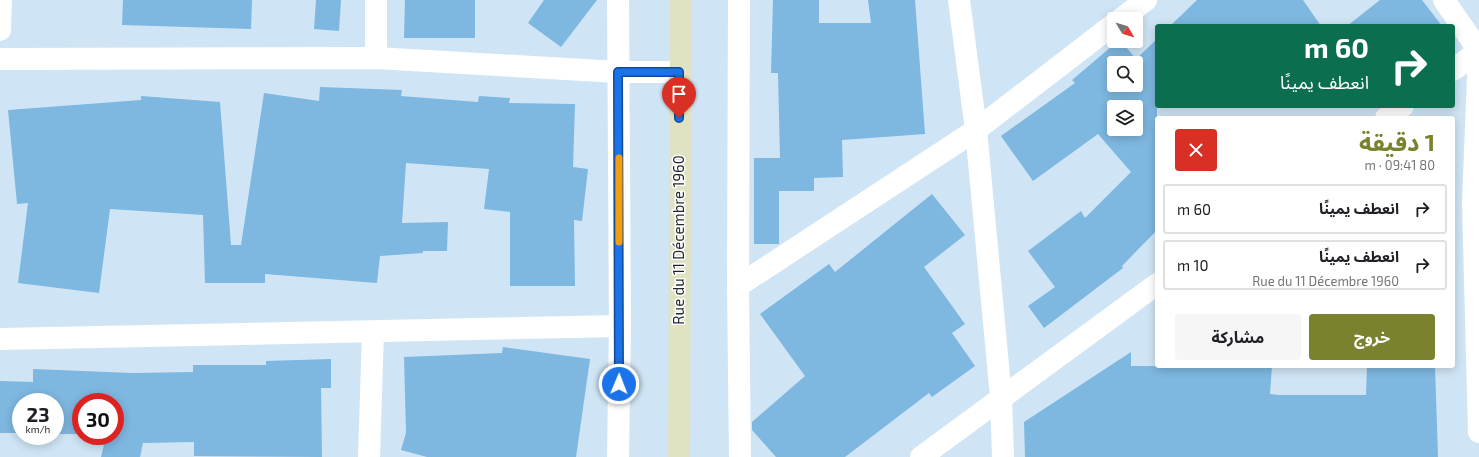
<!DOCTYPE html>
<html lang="ar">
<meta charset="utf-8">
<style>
body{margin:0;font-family:"Exo 2","Noto Sans Arabic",sans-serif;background:#f6f6f6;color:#202124;direction:rtl;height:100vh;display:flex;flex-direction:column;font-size:15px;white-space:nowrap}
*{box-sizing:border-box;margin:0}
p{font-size:13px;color:#757577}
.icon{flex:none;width:22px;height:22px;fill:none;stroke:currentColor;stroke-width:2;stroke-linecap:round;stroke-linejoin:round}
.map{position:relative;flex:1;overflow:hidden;direction:ltr}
.details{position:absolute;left:1155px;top:116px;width:300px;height:252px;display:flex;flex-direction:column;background:#fff;border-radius:4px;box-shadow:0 2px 10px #0003;direction:rtl}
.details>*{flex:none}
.banner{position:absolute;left:1155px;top:24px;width:300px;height:84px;border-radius:4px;box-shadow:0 2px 10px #0003;direction:rtl;background:#0b6e4f;color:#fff;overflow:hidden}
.needle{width:26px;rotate:128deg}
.tools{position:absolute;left:1107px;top:12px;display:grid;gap:8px}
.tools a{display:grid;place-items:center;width:36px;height:36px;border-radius:4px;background:#fff;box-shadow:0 2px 10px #0003;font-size:20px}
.speed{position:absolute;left:12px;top:393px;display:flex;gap:8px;font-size:20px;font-weight:700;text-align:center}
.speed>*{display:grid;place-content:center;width:52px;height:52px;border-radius:50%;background:#fff;box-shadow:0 2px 10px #0003;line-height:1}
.speed small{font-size:10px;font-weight:400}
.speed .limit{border:6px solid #d22;background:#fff;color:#111}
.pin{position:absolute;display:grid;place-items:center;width:34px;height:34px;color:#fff;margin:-41px -17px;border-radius:50% 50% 50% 0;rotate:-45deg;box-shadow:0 0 4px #0007}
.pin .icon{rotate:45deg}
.me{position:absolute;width:44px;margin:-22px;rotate:1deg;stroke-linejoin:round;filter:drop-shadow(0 0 3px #0008)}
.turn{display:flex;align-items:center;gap:14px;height:84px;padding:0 20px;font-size:18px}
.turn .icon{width:52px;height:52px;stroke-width:2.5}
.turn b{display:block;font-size:28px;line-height:34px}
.round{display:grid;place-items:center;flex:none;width:42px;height:42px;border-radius:4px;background:#f6f6f6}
.head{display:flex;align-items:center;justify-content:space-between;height:68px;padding:0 20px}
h1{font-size:24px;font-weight:700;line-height:30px;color:#7b822d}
.action{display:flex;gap:8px;margin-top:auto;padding:8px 20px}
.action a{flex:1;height:46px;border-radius:4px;background:#7b822d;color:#fff;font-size:16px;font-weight:700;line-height:46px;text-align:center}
.action a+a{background:#f6f6f6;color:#202124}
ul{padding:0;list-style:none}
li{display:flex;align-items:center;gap:12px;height:50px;margin:0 8px 6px;padding:0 12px;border:2px solid #e0e0e0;border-radius:4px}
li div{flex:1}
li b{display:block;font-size:15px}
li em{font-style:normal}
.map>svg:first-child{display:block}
</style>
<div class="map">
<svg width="1479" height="457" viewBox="0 0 1479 457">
<rect width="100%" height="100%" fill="#cfe5f5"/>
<g fill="#7eb7e0" fill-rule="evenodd">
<path d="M123 0H252L251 29 122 25Z"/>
<path d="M316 0H341L339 31 314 29Z"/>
<path d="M405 0H475V38H404Z"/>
<path d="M544 0H597L561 47 528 23Z"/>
<path d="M773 0H819V23H871L868 0H915L925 134 842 140 843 177 814 178V191H779V244H754V158H780L778 73H771Z"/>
<path d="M1197 0H1303L1321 26H1170Z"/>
<path d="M1380 0H1422L1442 26H1347Z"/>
<path d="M1157 39V230L1122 266 1123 268 1044 328 1028 306 1055 287 1028 251 1081 211 1085 218 1131 172 1098 134 1033 181 1001 136 1075 83 1072 80 1118 41H1121L1136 59ZM1114 63H1136V85H1114ZM1114 107H1136V129H1114Z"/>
<path d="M320 87 402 90 401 96 478 102 479 96 510 98 509 103 575 104 573 167 588 169 582 221 574 220 575 286H510V212L484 209 489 169 406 163 402 223 448 222 447 251H423V253L380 256 377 283 265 274V283H205L203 215 110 209 99 293 18 283 28 203 17 204 8 110 141 100V96L220 102 231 245H241L264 93 319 101Z"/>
<path d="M932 194 965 235 924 267 965 324 952 333 975 366 932 397 929 393 845 457H776L752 430V422L805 376 760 314 829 264 835 272Z"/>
<path d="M503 347 590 359 576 457H427L401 450 406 433 404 357 502 353Z"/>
<path d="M1131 352V366H1272L1270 394 1279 395H1366L1367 366H1435L1438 457H1025L1024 422Z"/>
<path d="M331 359V388H321L322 457 194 456V442L143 443 140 457H101L106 436H115V402H81V434H55V402H21V433H0V381L33 382V369L132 373 193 372V365H266V361Z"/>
</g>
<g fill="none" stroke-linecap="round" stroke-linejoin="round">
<g stroke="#fff" stroke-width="22">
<path d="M618 0 620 326 618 457"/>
<path d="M739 0 738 286 740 457"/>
<path d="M959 0 976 130 1001 397 1003 457"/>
<path d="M1444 0 1479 51 1473 202 1479 432"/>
<path d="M1121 19 1146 0"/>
<path d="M0 30 1 0"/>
<path d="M376 58V0"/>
<path d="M0 59 376 58 618 72H679"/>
<path d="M1453 70 1479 51"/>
<path d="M1386 118 1403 106"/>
<path d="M738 286 976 130 1114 24"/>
<path d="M0 339 620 326"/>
<path d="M369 457 373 332"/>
<path d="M921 457 1157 284"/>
</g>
<path stroke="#e0e3c2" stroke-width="22" d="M679 457 681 0"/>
</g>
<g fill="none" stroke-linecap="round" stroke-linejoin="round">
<defs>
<path id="route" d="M619 384 618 72H679V118"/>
</defs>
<use href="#route" stroke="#114b97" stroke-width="10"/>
<use href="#route" stroke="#1a73e8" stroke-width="7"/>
<path stroke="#f59e0b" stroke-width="7" d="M619 158V242"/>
</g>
<g text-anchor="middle" stroke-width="3" stroke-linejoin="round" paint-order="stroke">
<g font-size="15" fill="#1f272d" stroke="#fff">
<text transform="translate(679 240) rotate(-90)" y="5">Rue du 11 Décembre 1960</text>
</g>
</g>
</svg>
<div class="tools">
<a><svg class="needle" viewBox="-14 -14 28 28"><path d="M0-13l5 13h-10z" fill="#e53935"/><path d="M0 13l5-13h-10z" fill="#757577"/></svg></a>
<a><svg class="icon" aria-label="search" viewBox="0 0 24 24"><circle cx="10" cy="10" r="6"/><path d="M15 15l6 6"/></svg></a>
<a><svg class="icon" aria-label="layers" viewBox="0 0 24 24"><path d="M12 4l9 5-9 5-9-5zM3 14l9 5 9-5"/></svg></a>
</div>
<div class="speed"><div>23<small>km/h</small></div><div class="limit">30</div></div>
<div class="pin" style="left:679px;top:118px;background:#d93025"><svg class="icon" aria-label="arrive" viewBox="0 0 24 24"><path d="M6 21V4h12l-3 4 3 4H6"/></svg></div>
<svg class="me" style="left:619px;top:384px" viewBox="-20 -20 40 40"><circle r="17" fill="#1a73e8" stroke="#fff" stroke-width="3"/><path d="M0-11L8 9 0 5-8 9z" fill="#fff"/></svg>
<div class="banner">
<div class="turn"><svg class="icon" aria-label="right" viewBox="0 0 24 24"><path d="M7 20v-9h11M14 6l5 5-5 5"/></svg><div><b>60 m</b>انعطف يمينًا</div></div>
</div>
<section class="details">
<div class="head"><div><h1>1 دقيقة</h1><p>80 m · 09:41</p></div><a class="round" style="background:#d93025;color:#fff"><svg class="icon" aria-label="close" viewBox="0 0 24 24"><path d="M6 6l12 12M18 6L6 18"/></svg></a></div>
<ul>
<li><svg class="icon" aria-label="right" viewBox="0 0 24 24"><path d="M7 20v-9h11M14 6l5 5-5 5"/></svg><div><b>انعطف يمينًا</b></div><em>60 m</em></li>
<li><svg class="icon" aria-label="right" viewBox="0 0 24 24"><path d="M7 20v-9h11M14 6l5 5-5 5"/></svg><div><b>انعطف يمينًا</b><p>Rue du 11 Décembre 1960</p></div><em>10 m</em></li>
</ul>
<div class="action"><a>خروج</a><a>مشاركة</a></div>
</section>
</div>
